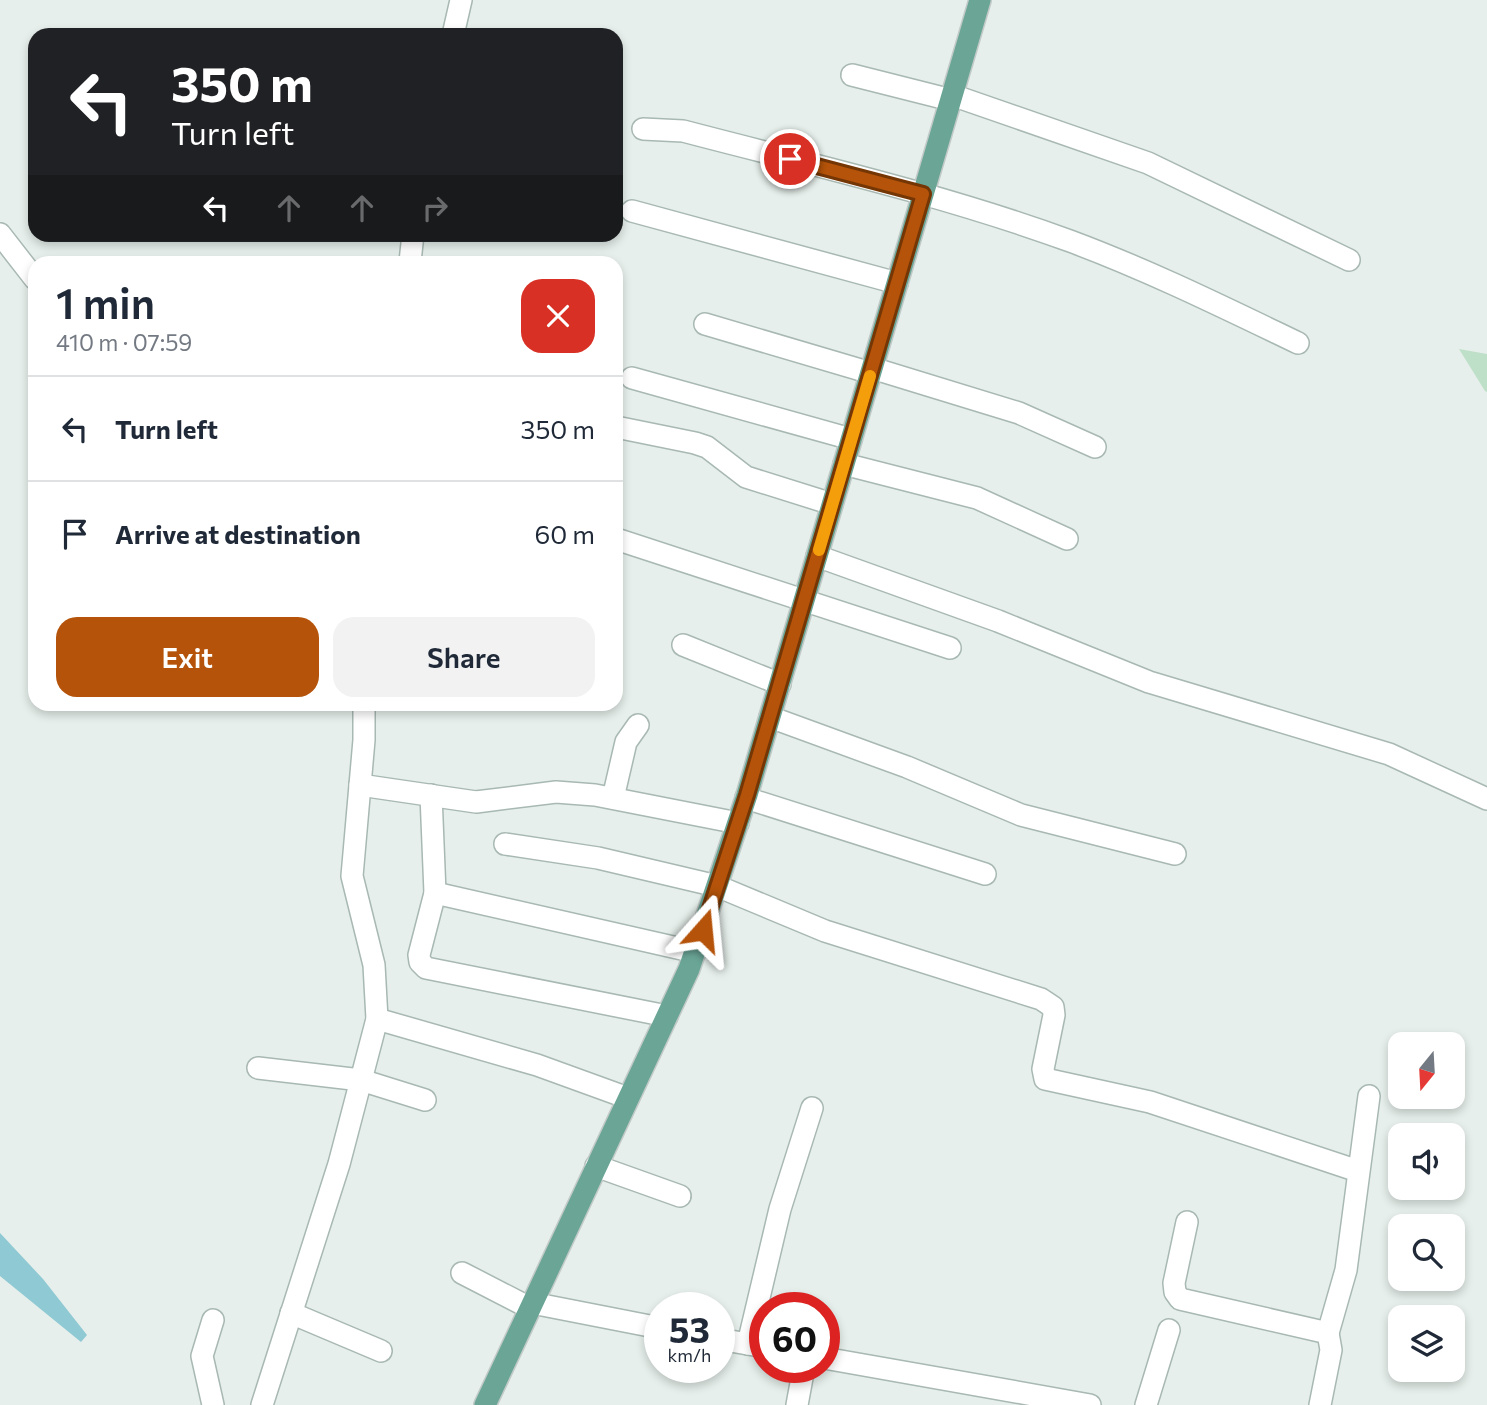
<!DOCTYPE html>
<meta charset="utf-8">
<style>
body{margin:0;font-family:Commissioner,sans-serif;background:#f2f2f3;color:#1f2937;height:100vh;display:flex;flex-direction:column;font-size:26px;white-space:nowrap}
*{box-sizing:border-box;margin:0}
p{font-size:23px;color:#747a83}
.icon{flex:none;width:38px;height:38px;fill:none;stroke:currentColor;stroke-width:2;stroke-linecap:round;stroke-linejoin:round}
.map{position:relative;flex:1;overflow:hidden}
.sheet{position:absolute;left:28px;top:256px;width:595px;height:455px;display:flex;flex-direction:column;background:#fff;border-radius:21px;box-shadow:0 4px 10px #0003}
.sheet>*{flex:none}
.hud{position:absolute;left:28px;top:28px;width:595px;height:214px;border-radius:21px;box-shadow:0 4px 10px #0003;background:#202124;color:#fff;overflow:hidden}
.needle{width:46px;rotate:198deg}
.buttons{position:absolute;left:1388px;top:1032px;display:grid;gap:14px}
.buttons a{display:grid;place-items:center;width:77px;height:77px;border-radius:14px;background:#fff;box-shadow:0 4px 10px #0003;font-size:35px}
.speed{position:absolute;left:644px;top:1292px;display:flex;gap:14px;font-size:35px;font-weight:700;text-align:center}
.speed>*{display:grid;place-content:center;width:91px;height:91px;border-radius:50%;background:#fff;box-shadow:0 4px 10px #0003;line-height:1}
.speed small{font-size:18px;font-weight:400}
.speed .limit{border:10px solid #d22;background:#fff;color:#111}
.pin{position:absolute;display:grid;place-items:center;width:60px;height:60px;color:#fff;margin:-30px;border:4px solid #fff;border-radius:50%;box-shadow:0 2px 7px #0007}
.me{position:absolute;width:77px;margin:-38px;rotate:18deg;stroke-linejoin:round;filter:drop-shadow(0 0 5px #0008)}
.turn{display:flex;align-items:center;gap:24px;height:147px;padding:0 28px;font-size:32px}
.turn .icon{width:91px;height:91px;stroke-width:2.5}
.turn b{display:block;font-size:49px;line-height:60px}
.lanes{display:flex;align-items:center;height:66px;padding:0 28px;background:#0003;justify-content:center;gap:35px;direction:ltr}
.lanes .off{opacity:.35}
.round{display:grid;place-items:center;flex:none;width:74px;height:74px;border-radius:21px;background:#f2f2f3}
.headline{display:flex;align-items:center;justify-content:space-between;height:119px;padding:0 28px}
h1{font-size:42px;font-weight:600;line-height:52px}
.action{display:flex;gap:14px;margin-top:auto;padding:14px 28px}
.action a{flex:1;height:80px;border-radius:21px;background:#b45309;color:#fff;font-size:28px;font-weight:600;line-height:80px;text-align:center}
.action a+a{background:#f2f2f3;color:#1f2937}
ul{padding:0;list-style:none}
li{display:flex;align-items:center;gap:21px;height:105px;padding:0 28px;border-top:2px solid #e0e1e3}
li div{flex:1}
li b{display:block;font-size:26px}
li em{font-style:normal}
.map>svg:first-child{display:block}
</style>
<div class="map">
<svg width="1487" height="1405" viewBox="0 0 1487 1405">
<rect width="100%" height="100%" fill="#e6efeb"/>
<path fill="#bfe0c8" d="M1459 349 1487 354V392L1485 391Z"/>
<path fill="#8ec9d4" d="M0 1233 43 1279 87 1335 81 1342 0 1276Z"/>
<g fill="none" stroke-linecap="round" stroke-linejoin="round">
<defs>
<g id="minor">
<path d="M453 35 461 0"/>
<path d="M852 75 951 100"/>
<path d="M952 95 1148 163 1349 260"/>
<path d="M643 129 683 131C813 165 944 195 1070 241 1148 270 1223 307 1298 343"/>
<path d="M632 211 897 283"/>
<path d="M0 234 35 279"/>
<path d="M410 262 413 234"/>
<path d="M705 324 871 373"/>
<path d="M872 368 1019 413 1095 447"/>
<path d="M632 378 851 439"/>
<path d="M616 427 695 443 707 447 746 477 832 504"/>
<path d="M844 464 977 498 1067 539"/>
<path d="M616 539 950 648"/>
<path d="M817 556 998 621 1149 682 1389 754 1487 799"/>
<path d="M683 645 780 684"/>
<path d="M770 717 907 767 1021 815 1175 854"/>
<path d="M360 785 476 802 556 792 595 795 738 823"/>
<path d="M431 795 435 893 419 955 420 962 426 968 667 1016"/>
<path d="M613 798 626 742 638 725"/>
<path d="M746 798 985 874"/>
<path d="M505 844 598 858 717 886 825 931 1041 999 1053 1007 1054 1015 1043 1069 1045 1079 1150 1102 1358 1171"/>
<path d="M435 893 695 952"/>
<path d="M377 1019 537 1065 628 1098"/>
<path d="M258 1068 361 1080 425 1100"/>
<path d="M596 1166 680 1196"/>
<path d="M1187 1222 1174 1283 1175 1292 1180 1299 1328 1333 1331 1350 1320 1405"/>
<path d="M462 1273 530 1308"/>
<path d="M532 1303 660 1328"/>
<path d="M291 1313 381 1351"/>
<path d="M213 1320 202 1356 213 1405"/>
<path d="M1328 1333 1346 1270 1369 1096"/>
<path d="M719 1339 765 1347"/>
<path d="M748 1344 780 1209 812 1108"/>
<path d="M824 1358 1090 1405"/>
<path d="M262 1405 339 1164 377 1019 374 965 352 876 364 740V704"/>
<path d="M797 1405 804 1367"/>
<path d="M1146 1405 1169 1330"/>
</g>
<path id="major" d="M485 1405 689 969 747 795 980 0"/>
</defs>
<use href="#minor" stroke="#a8b8b2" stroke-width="24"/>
<use href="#major" stroke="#c2cac8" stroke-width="24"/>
<use href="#minor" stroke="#fff" stroke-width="21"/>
<use href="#major" stroke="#6aa596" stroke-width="21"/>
</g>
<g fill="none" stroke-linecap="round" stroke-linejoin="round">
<defs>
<path id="route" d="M703 930 747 795 923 194 790 159"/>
</defs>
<use href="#route" stroke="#753606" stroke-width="18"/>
<use href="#route" stroke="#b45309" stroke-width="12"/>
<path stroke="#f59e0b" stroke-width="12" d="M819 550 870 376"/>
</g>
</svg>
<div class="buttons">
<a><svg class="needle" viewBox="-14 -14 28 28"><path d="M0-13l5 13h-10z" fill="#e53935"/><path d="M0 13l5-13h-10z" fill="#747a83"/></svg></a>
<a><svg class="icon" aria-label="sound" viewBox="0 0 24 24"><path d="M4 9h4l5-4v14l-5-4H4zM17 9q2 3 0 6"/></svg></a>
<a><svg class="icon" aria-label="search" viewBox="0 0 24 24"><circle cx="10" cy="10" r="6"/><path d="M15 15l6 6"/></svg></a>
<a><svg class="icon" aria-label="layers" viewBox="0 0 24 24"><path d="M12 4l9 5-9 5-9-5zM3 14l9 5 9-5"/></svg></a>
</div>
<div class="speed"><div>53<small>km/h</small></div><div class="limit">60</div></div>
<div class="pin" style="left:790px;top:159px;background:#d93025"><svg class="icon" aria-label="arrive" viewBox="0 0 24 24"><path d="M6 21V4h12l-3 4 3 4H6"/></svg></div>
<svg class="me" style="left:703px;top:930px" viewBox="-20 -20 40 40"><path d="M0-17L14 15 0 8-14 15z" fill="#b45309" stroke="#fff" stroke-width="4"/></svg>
<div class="hud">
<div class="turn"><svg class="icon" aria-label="left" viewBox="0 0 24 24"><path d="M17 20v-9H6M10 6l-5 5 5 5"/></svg><div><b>350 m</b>Turn left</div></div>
<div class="lanes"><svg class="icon" aria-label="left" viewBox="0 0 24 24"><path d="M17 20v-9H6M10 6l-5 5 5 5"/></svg><svg class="icon off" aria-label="ahead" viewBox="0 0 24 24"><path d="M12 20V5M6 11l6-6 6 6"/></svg><svg class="icon off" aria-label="ahead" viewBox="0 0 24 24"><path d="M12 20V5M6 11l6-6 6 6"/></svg><svg class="icon off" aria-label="right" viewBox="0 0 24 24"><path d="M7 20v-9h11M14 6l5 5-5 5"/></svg></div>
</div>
<section class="sheet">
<div class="headline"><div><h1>1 min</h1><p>410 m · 07:59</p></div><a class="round" style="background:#d93025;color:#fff"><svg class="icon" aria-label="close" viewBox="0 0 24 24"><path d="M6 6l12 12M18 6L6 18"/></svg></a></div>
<ul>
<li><svg class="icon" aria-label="left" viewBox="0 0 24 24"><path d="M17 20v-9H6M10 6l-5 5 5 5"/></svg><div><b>Turn left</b></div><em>350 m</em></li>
<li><svg class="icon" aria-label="arrive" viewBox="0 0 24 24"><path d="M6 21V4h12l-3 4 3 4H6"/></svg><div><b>Arrive at destination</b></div><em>60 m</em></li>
</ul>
<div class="action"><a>Exit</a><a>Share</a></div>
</section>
</div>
